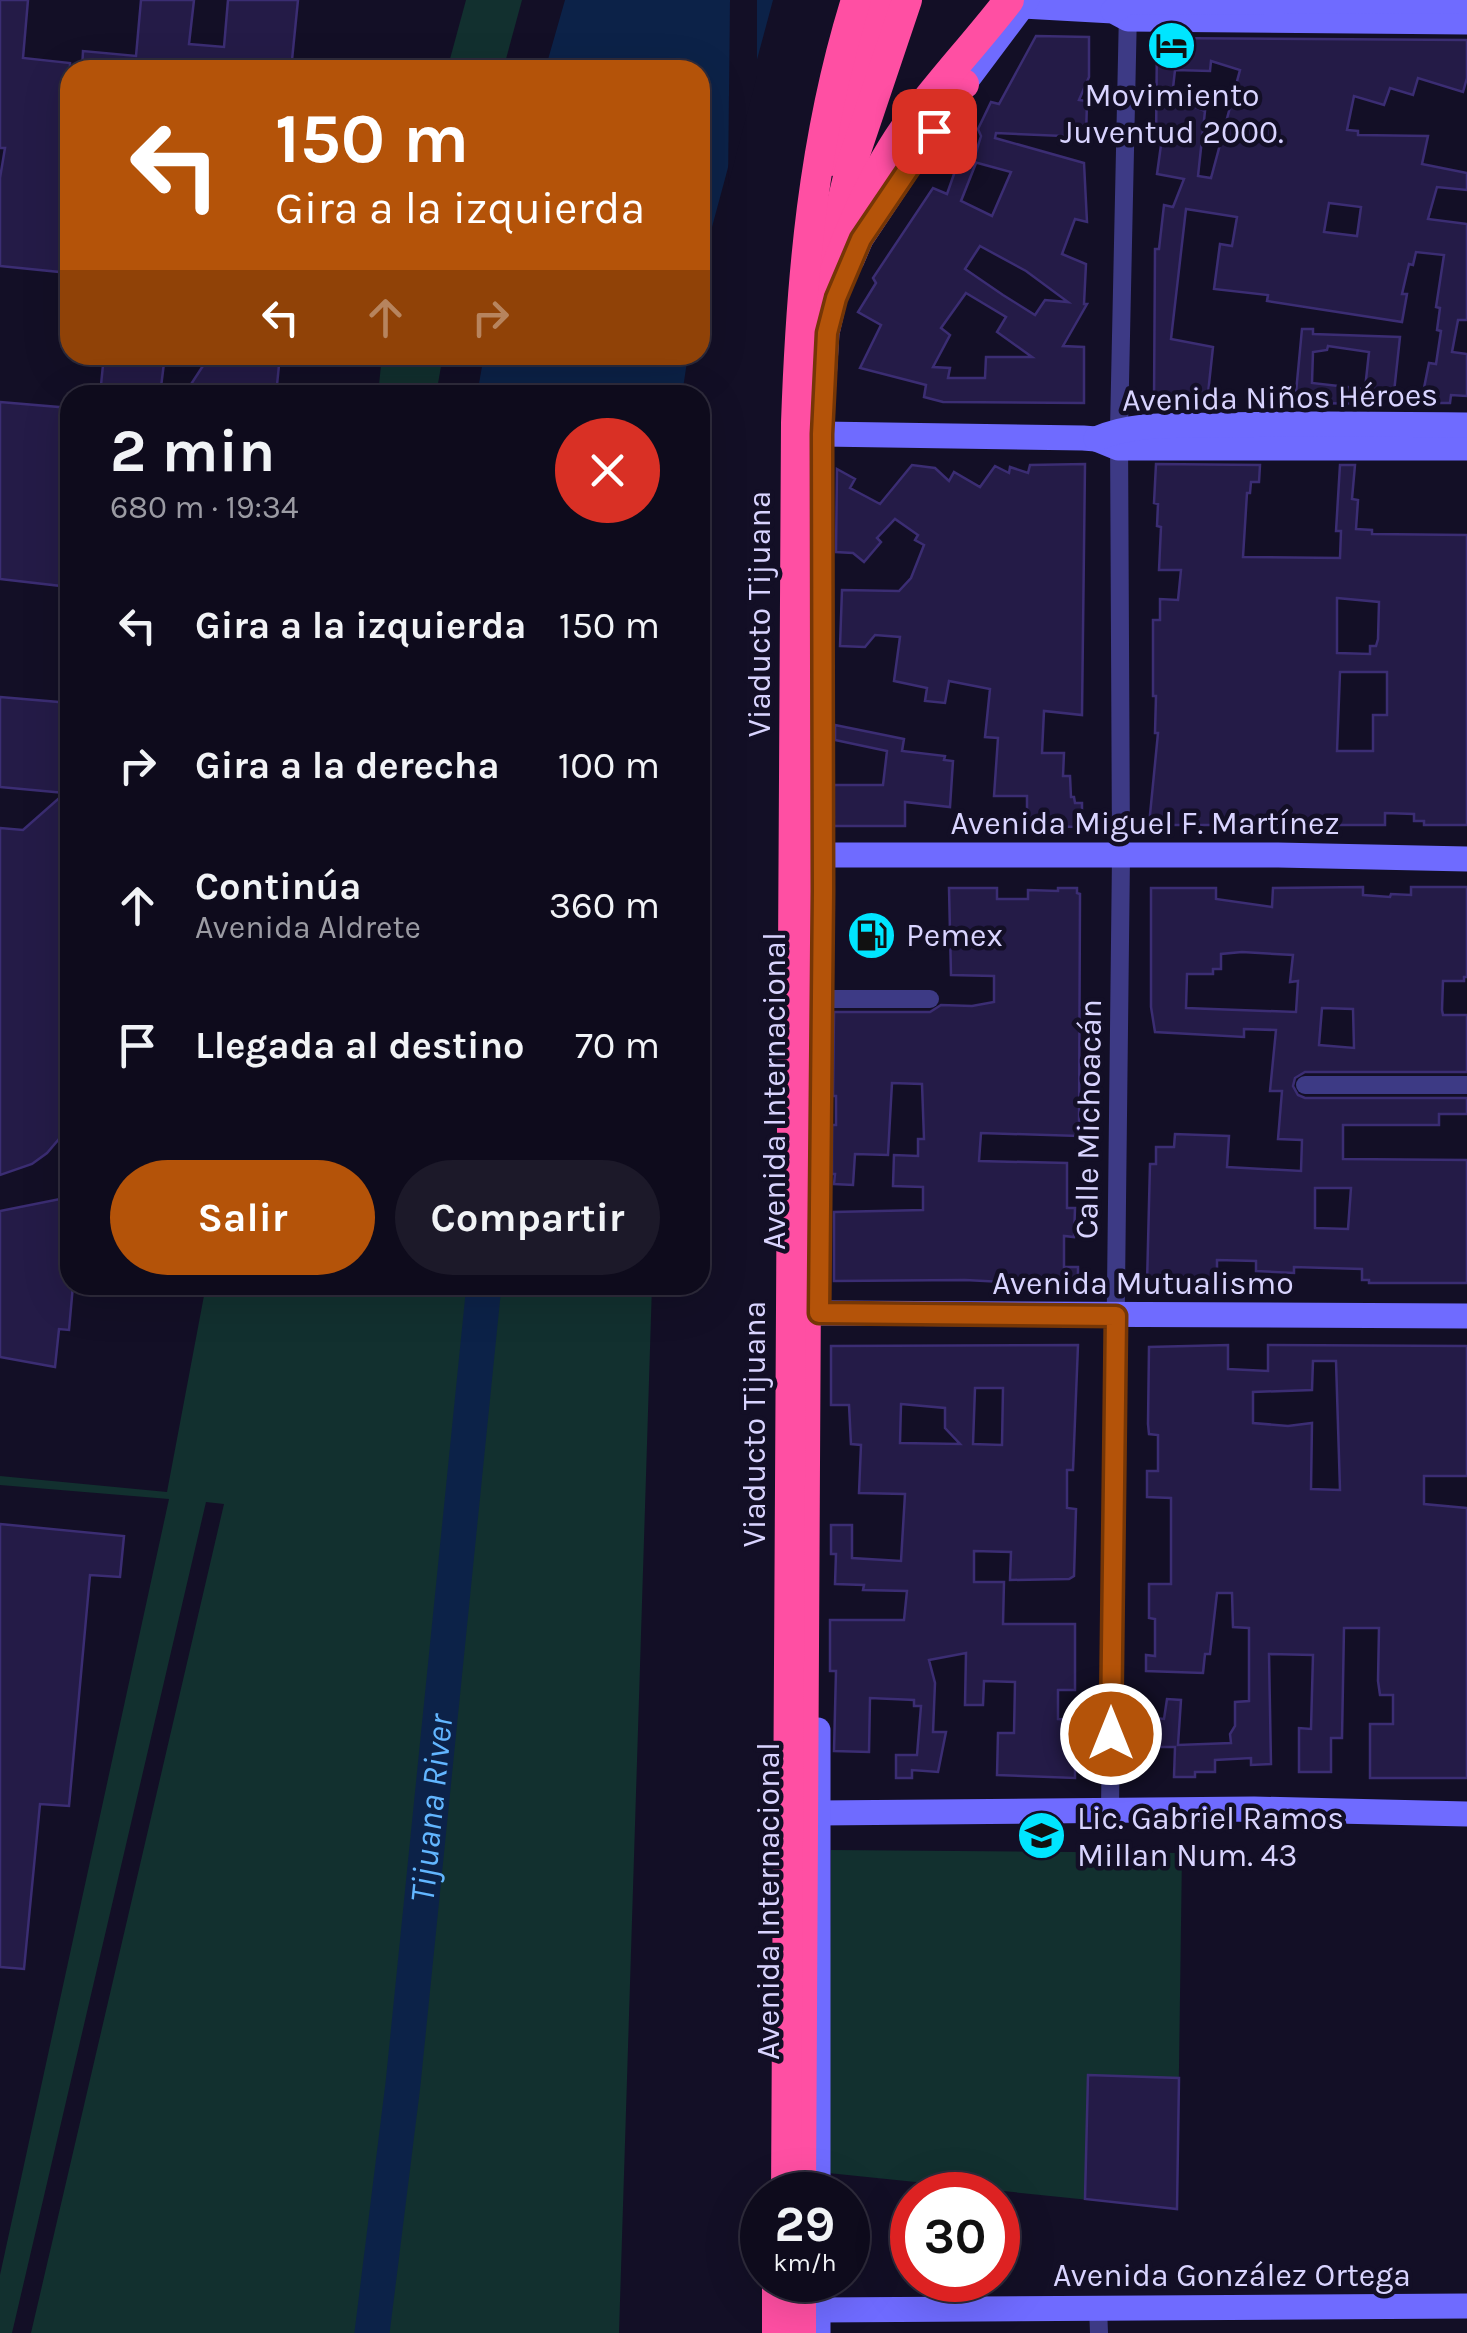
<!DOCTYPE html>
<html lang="es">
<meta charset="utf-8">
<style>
body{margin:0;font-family:Karla,sans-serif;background:#1c1929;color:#f1f3f6;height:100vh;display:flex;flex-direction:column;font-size:38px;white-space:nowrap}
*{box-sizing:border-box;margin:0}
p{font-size:32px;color:#9b9ba3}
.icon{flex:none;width:55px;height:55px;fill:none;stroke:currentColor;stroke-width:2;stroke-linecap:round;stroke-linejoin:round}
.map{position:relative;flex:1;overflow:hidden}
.side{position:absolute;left:60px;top:385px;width:650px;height:910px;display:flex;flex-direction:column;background:#0e0b1c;border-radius:30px;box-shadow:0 10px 40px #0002,0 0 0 2px #2e2b3b}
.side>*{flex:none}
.banner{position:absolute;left:60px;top:60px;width:650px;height:305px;border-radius:30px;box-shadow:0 10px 40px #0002,0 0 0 2px #2e2b3b;background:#b45309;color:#fff;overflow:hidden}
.speed{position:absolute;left:740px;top:2172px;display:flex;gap:20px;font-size:50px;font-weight:700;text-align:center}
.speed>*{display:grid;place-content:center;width:130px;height:130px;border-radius:50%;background:#0e0b1c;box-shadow:0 10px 40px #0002,0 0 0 2px #2e2b3b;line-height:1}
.speed small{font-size:25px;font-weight:400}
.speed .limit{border:15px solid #d22;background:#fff;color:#111}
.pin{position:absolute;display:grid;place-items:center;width:85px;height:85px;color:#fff;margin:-42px;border-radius:20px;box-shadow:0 5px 15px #0006}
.me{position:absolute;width:110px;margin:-55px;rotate:0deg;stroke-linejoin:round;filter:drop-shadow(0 0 8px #0008)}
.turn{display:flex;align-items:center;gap:35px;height:210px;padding:0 50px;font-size:45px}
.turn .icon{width:130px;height:130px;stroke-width:2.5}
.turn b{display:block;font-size:70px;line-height:85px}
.lanes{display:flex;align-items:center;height:95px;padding:0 50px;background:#0003;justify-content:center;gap:50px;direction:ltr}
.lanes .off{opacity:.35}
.round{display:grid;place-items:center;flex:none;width:105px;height:105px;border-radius:52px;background:#1c1929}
.head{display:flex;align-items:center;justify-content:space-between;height:170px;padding:0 50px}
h1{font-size:60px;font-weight:700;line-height:75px}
.primary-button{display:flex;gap:20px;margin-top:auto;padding:20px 50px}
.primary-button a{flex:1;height:115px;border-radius:60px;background:#b45309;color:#fff;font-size:40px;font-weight:700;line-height:115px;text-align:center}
.primary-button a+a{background:#1c1929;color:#f1f3f6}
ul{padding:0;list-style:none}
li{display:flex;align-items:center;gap:30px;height:140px;padding:0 50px}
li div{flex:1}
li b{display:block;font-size:38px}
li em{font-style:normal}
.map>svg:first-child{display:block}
</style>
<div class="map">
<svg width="1467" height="2333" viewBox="0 0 1467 2333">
<rect width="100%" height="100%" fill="#130f26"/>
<g fill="#12302f">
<path d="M466 0H522L503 70H447Z"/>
<path d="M382 355H443L436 395H378Z"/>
<path d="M206 1285H652L619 2333H31L224 1504 206 1502 12 2333H0V2275L169 1499 0 1485V1476L167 1492Z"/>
<path d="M831 1850 1182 1853 1177 2209 828 2173Z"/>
</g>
<g fill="#0c2248">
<path d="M565 0H773L708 242 700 288V70H545Z"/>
<path d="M484 355H688L682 395H477Z"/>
</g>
<path fill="#130f26" d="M730 0H757V76L728 186Z"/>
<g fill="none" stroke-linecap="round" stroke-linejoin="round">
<path stroke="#0c2248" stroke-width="35" id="s1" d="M372 2333 403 2084 484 1285"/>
</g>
<g fill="#241b47" stroke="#3b2d73" stroke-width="2.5" fill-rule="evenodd">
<path d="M0 0H28L23 58 70 63V273L0 266V178L5 148H0Z"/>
<path d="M141 0H194L189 44 224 47 228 0H298L291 70H82L83 51 136 56Z"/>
<path d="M1036 36 1089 37V77L1079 100 1087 101 1086 137 996 133 995 138 1084 163 1087 222 1075 219 1062 254 1086 264 1084 304H1087L1063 346 1084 347V403L943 402 924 397 926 385 860 368 881 325 858 312 876 283 873 278 933 188 947 194 960 157 973 162 981 136 978 129 991 102 999 104ZM974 162 1011 172 992 216 961 201 976 163ZM980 246 1026 271 1068 302 1045 300 1035 315 1003 295 965 269ZM966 293 1006 317 997 332 1032 357H986L985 378H948L950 368 933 367 950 335 941 328Z"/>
<path d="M1157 38 1467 40V78L1463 92 1418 78 1413 95 1390 88 1384 105 1354 96 1347 130 1358 131V135L1428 136 1422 164 1467 173V190L1437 187 1428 219 1467 224V320H1458L1452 352 1467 354V396L1451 395 1450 403H1421L1429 363 1436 364 1441 331 1437 330 1440 308 1436 307 1444 255 1416 252 1413 265 1409 264 1402 294H1407L1402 322 1267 301 1268 295 1214 289 1220 244 1232 246 1237 217 1186 209 1171 339 1213 347 1207 403 1154 402 1155 249H1159L1164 205 1173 207 1184 179 1157 174 1161 145 1156 143ZM1211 61 1240 70 1211 178 1198 176 1205 111 1172 97 1175 70 1210 71ZM1329 203 1361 207 1357 236 1324 232Z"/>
<path d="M1302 329H1313V334L1400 337 1394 392 1405 393 1404 404 1295 403ZM1328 346 1369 352 1365 389 1312 383 1313 352 1327 350Z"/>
<path d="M104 355H165L160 395H100Z"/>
<path d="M210 355H280L276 395H184Z"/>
<path d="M0 402 70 408V587L0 579Z"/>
<path d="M1085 464 1082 715 1044 711 1042 753H1064L1063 776H1070L1071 797H1074L1075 803H1082V827L1027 826V796H994L998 738 985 737 990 689 949 681 945 703 925 701 927 688 894 681 900 637 875 635 865 647 840 646 842 590 899 591 911 578 924 545 915 540 918 535 895 519 877 538 881 542 864 562 853 553 836 552 837 469 855 479 850 488 880 504 912 465 935 468 949 481 954 472 980 487 995 466 1009 473 1010 467 1028 473 1030 465Z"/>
<path d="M1156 464 1260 465 1259 482H1251L1250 493H1247L1243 557 1340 558 1341 531H1336L1340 465H1355L1352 499 1358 500 1356 529 1372 530V534L1467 535V825H1424V821H1414V814L1385 813V825H1149L1158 733H1155L1156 696H1153V620H1160V599L1178 600 1181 570H1159L1161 527 1157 526 1158 504 1154 503ZM1337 598 1379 602 1378 639 1376 646H1370V654L1337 653ZM1340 672H1387V715H1373V751H1337Z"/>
<path d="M0 697 70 703V1126L47 1153 32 1164 0 1175V828L23 830 65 793 0 787Z"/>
<path d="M835 725 904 739 902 751 945 756 944 760 953 761 950 807 905 802V826H832L834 785H883L887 751 835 740Z"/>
<path d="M1363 887V895L1390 897 1391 894 1411 895V887H1467V977H1464V981H1443L1442 1010 1443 1015H1467V1072H1305L1295 1078 1293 1086 1298 1095 1305 1098H1467V1114H1439V1125H1343V1159L1467 1160V1283H1369V1280H1362V1269L1294 1267V1273L1256 1271V1261L1217 1260V1283L1147 1284 1150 1164H1156V1147H1174L1175 1134 1229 1136 1227 1167 1301 1171 1302 1140 1278 1139 1282 1091H1270L1276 1030 1244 1029V1037L1155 1032 1151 1007V888H1216V899L1272 907 1273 888ZM1242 952 1293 955 1290 982 1298 981 1296 1012 1186 1008 1187 974H1213V969H1221V954ZM1322 1008 1353 1009 1354 1048 1319 1045ZM1315 1188H1351L1348 1229 1315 1228Z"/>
<path d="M949 888H997V899H1028V890L1058 891V888H1077V893L1080 894 1079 1136 981 1133 979 1161 1067 1163V1208H1075L1074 1237 1064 1236V1267H1078V1286L965 1280 834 1281V1212L923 1210V1187L893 1186 894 1155 918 1156V1139H924L922 1084 892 1083 888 1155 855 1154 853 1185 834 1184 835 1174H832V1125H836V1096H833L834 1012H930L941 1005 972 1006 994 1002V976L951 975Z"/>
<path d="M70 1197V1285H73L69 1330 59 1329 55 1367 0 1357V1211Z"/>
<path d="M1078 1345 1073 1470H1067V1508L1076 1509 1074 1576 1069 1579 1010 1580 1011 1552 974 1551V1582H1004L1003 1624H1075V1690H1058V1719L1075 1720V1778L997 1775 998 1733H1014L1015 1682 984 1681 983 1705H965L966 1653 929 1660 935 1683 933 1732H946L938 1772 912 1770V1778H896V1755H917L921 1706H914V1700L870 1698 869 1752 834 1751 836 1671H830V1620H904L907 1591 863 1590 864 1585 835 1584 836 1554H831V1525H852V1558L901 1561 905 1494 859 1493 861 1445 851 1444 849 1405H831V1346ZM975 1388H1003L1002 1445 973 1444ZM901 1404 945 1408V1428L960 1444 900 1443Z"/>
<path d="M1228 1345V1369L1268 1371V1345L1467 1346V1476H1424V1504L1467 1508V1778H1370V1724H1393V1695H1380L1378 1681 1379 1628H1344L1342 1738H1331V1772H1299V1728L1311 1729 1313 1655 1269 1654 1271 1764 1251 1765V1758L1215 1760V1772H1195V1777H1174L1175 1747H1154V1718L1164 1719 1167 1699 1181 1700 1178 1745 1231 1743 1230 1734 1235 1726V1702L1249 1701V1628L1233 1627 1232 1593H1217L1210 1654H1205L1203 1673 1146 1671V1655L1155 1656V1619L1149 1618V1584H1171V1498L1147 1497V1471H1158V1435L1149 1434 1148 1424 1149 1347ZM1313 1361H1336L1340 1490 1311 1489 1312 1423 1288 1426 1253 1423V1392L1312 1390Z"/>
<path d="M0 1524 124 1536 120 1577 90 1575 69 1806 40 1804 24 1969 0 1967Z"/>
<path d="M1088 2075 1179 2078 1177 2209 1085 2199Z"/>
</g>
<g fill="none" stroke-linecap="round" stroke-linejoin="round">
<g stroke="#3d3a85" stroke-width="18">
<path d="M822 999H930"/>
<path d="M1305 1085H1467"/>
<path d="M1110 1810 1121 855 1119 429 1128 11"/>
<path d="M1098 2307 1099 2333"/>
</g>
<g stroke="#6f6bff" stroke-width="25">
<path d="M1023 6 1113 11 1128 19 1467 22"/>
<path d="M1113 11 1128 2 1467 1"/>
<path d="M852 260 861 239 964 84 1027 0"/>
<path d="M823 395 827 333 832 311"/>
<path d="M822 434 1083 438 1096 439 1118 448H1467"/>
<path d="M1096 439C1134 422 1177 426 1218 425 1301 423 1384 424 1467 425"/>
<path d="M823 855H1278L1467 859"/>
<path d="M819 1313 1467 1316"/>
<path d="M818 1813 1254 1809 1467 1814"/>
<path d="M818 2195V1730"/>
<path d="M818 2310 1467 2306"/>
<path d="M818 2333V2280"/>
</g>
<g stroke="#ff4fa3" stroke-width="30">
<path d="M917 123 964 84"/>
<path d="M830 161 877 0"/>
<path d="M825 273 850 169 907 0"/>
<path d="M801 2195 811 368"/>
<path d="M777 2333V2280"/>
<path d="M801 2333V2280"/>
</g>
<g stroke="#ff4fa3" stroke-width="30">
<path d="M811 339C836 265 861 191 906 127 938 83 976 43 1009 0"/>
<path d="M786 2195 796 423C801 279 813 138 856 0"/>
</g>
</g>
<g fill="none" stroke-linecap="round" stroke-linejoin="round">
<defs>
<path id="route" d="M934 131 861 239 836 298 827 333 822 434 823 891 819 1313 1116 1316 1111 1734"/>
</defs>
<use href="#route" stroke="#753606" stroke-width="25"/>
<use href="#route" stroke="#b45309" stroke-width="18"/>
</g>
<defs>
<symbol id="hotel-disc" viewBox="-11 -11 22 22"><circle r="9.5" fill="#00e5ff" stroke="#130f26"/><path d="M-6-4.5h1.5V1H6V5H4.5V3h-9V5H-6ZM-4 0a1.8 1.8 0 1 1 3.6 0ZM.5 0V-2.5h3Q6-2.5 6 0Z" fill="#111"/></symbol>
<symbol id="fuel-disc" viewBox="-11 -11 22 22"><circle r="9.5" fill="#00e5ff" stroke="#130f26"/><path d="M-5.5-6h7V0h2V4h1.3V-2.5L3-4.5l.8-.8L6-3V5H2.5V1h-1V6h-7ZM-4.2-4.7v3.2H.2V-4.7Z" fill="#111"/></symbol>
<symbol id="school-disc" viewBox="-11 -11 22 22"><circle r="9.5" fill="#00e5ff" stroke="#130f26"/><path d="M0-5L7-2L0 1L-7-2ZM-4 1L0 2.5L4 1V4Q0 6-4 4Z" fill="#111"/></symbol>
</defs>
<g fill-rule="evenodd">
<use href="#hotel-disc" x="1144" y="18" width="55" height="55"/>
<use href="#fuel-disc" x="844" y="908" width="55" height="55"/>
<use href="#school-disc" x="1014" y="1808" width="55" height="55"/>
</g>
<g text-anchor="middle" stroke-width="9" stroke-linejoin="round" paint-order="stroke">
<g font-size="32" fill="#d9d4ff" stroke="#130f26" text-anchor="start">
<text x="1172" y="106" text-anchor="middle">Movimiento<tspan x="1172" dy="37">Juventud 2000.</tspan></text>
<text x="906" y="946">Pemex</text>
<text x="1077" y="1829">Lic. Gabriel Ramos<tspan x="1077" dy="37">Millan Num. 43</tspan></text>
</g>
<g font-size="32" fill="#d9d4ff" stroke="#130f26">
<text transform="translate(1280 397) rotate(-1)" y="11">Avenida Niños Héroes</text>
<text transform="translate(759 614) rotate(-90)" y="11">Viaducto Tijuana</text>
<text x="1145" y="834">Avenida Miguel F. Martínez</text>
<text transform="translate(774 1091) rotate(-90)" y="11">Avenida Internacional</text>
<text transform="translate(1088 1119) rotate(-89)" y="11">Calle Michoacán</text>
<text x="1143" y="1294">Avenida Mutualismo</text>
<text transform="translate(754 1424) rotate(-90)" y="11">Viaducto Tijuana</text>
<text transform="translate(768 1901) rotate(-90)" y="11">Avenida Internacional</text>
<text x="1232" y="2286">Avenida González Ortega</text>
</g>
<g font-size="35" font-style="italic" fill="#62b6ff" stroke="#130f26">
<text dy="12" stroke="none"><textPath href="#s1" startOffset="528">Tijuana River</textPath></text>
</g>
</g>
</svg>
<div class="speed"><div>29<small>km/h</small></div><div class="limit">30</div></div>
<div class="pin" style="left:934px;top:131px;background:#d93025"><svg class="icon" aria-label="arrive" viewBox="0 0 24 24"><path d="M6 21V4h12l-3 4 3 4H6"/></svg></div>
<svg class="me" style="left:1111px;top:1734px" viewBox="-20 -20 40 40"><circle r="17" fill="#b45309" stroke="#fff" stroke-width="3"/><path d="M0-11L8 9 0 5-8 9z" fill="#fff"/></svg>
<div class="banner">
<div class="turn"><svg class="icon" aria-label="left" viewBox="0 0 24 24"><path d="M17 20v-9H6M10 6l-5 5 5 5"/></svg><div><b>150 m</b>Gira a la izquierda</div></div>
<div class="lanes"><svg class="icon" aria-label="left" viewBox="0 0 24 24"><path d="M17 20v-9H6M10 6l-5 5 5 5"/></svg><svg class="icon off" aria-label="ahead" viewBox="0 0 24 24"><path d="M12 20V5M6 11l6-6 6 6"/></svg><svg class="icon off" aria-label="right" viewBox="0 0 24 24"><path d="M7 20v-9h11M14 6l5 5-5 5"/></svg></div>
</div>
<section class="side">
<div class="head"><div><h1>2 min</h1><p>680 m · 19:34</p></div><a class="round" style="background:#d93025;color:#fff"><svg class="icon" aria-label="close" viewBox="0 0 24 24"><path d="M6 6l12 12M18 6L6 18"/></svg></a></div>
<ul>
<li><svg class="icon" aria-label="left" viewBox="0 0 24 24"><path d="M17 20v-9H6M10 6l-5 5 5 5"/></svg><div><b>Gira a la izquierda</b></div><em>150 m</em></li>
<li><svg class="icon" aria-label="right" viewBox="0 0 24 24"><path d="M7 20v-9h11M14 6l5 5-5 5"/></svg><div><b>Gira a la derecha</b></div><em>100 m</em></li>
<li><svg class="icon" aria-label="ahead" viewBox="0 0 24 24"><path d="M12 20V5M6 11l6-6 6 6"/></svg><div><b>Continúa</b><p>Avenida Aldrete</p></div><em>360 m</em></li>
<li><svg class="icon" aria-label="arrive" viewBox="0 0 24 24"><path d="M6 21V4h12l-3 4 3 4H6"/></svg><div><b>Llegada al destino</b></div><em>70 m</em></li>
</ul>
<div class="primary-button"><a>Salir</a><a>Compartir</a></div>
</section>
</div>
